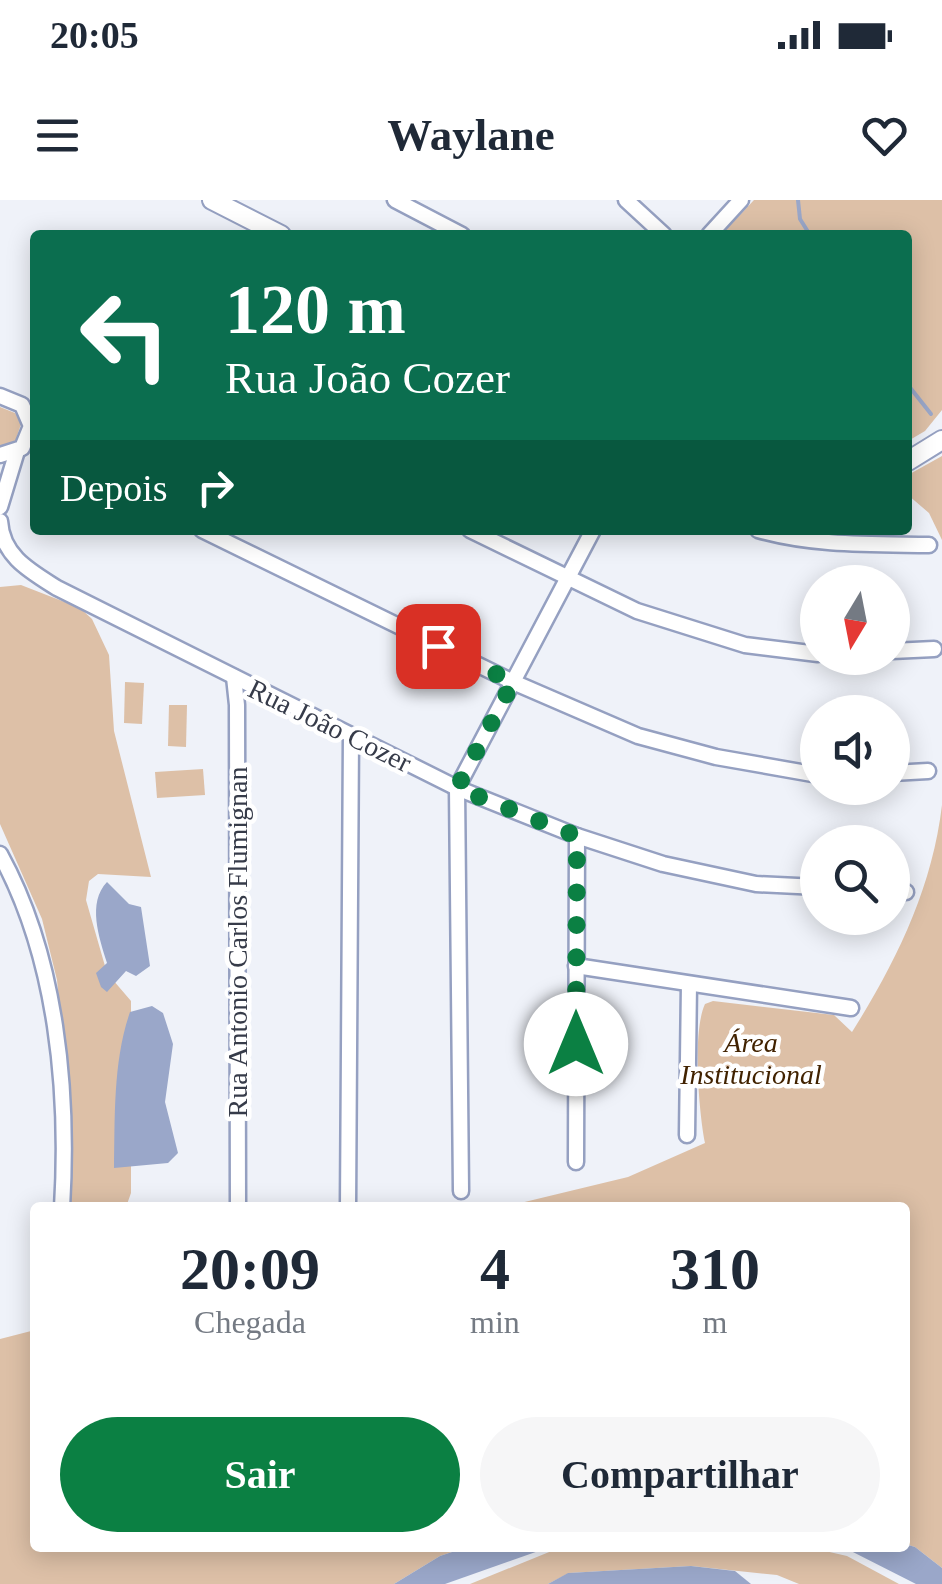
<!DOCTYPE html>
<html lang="pt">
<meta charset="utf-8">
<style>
body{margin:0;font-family:"Times New Roman",serif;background:#f6f6f7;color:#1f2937;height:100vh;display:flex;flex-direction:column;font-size:38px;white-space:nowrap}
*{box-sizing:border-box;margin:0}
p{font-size:32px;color:#747a83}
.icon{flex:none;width:55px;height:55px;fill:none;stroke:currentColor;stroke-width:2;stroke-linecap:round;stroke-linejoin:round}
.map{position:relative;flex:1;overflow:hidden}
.details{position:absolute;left:30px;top:1002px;width:880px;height:350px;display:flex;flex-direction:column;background:#fff;border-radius:10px;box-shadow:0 5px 25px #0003}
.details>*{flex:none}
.top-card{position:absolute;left:30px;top:30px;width:882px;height:305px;border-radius:10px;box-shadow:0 5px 25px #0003;background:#0b6e4f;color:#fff;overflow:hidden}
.needle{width:65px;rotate:190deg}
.fabs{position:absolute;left:800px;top:365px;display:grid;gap:20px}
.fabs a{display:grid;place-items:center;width:110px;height:110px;border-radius:50%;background:#fff;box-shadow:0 5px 25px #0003;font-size:50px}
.pin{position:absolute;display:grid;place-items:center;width:85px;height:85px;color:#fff;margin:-42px;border-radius:20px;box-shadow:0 5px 15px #0006}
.me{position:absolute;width:110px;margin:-55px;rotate:0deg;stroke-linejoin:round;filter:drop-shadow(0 0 8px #0008)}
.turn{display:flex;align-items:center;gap:35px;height:210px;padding:0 30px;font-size:45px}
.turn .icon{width:130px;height:130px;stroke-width:2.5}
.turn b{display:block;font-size:70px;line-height:85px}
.then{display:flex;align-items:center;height:95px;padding:0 30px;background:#0003;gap:20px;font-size:38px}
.eta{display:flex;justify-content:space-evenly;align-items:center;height:170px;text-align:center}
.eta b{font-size:60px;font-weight:600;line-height:70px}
.button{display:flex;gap:20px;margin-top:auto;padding:20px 30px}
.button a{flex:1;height:115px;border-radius:60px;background:#0b8043;color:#fff;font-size:40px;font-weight:600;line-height:115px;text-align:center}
.button a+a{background:#f6f6f7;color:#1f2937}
.status{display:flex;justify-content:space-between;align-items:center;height:70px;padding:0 50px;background:#fff;direction:ltr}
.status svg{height:28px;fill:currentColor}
header{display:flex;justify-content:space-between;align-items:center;height:130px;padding:0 30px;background:#fff;font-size:45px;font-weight:600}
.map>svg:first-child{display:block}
</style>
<div class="status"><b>20:05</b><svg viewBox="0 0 49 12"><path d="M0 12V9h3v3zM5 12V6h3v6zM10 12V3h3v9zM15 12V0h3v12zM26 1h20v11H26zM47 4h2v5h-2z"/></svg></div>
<header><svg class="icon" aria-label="menu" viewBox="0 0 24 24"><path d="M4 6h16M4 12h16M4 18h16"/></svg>Waylane<svg class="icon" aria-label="heart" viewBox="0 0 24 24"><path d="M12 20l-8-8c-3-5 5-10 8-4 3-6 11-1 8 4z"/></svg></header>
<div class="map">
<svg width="942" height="1384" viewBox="0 0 942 1384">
<rect width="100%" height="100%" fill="#eff2f9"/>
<g fill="#ddc0a7">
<path d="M754 0H942V210L925 231 908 241V35H721Z"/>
<path d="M0 207 15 213 21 224 15 242 0 248Z"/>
<path d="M942 256V340L929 313 908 295V275Z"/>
<path d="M21 385 80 408 92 419 109 455 114 531 151 677 98 674 89 681 86 700 107 773 131 801V993L126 1007H70L71 933 57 780 42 719 0 624V387Z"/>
<path d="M125 482 144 483 142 524 124 523Z"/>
<path d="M169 505H187L186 547 168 546Z"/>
<path d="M203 569 205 595 157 598 155 572Z"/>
<path d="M942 605V1368L915 1347 905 1344V1008H500L628 977 705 943C699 913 692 832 705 804L713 801 834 815 852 832C896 762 932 689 942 605Z"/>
<path d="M35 1130V1348H464L440 1356 394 1384H0V1139Z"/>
<path d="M559 1348H812L847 1356 899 1384H799L777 1375 691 1366 569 1373 548 1384H470Z"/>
</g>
<g fill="#9aa7c9">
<path d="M107 682 129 704 141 707 150 766 136 776 126 771 107 792 101 787 96 773 107 763C99 737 87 703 107 682Z"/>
<path d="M152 806 163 813 173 844 165 902 178 953 168 963 114 968C115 916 113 861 130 812Z"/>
<path d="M905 1344 915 1347 942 1368V1384H916L845 1348H905Z"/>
<path d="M464 1348H547L445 1384H394L440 1356Z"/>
<path d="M691 1366 735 1371 751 1384H548L568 1373Z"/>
</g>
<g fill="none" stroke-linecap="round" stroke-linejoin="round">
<g stroke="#9aa7c9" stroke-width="4">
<path d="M798 0 800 19 810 35"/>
<path d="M908 185 931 214"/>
</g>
<defs>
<g id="minor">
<path d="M395 0 462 35"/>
<path d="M626 0 664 35"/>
<path d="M709 35 741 0"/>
<path d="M0 196 22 205 31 226 22 248 0 255"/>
<path d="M0 307 17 251"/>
<path d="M0 321C2 356 30 371 57 388L457 588 577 636 663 664 756 684 818 687"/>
<path d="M202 330 513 482 638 536 716 557 818 575"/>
<path d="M470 330 637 411 745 445 818 454"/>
<path d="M758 330C814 346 872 344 929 345"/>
<path d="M892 451 934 449"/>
<path d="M234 477 237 505 238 1008"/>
<path d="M892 573 928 571"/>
<path d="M0 654C57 758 69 891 62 1008"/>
<path d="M892 691 906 692"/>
<path d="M576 766 851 808"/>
<path d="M687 935 689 784"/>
<path d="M576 962 577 636"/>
<path d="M461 991 457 588 593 330"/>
<path d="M348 1008 351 535"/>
</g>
<g id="tertiary">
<path d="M212 0 281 35"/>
<path d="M908 261 942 240"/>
</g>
</defs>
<use href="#minor" stroke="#95a0c1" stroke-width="19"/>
<use href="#tertiary" stroke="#95a0c1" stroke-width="22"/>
<use href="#minor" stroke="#fff" stroke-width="14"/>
<use href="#tertiary" stroke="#fff" stroke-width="18"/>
</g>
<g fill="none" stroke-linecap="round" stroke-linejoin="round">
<path stroke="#0b8043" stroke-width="18" stroke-dasharray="0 32.4" d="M438 446 513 482 457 588 577 636 576 844"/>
</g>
<g text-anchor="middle" stroke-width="9" stroke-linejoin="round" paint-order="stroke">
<g font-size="28" fill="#363b49" stroke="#fff">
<text transform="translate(330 525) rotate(26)" y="10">Rua João Cozer</text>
<text transform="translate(237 742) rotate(-90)" y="10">Rua Antonio Carlos Flumignan</text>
</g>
<g font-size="28" font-style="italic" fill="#412200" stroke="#fff">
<text x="751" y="852">Área<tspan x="751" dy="32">Institucional</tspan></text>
</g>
</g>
</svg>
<div class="fabs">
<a><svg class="needle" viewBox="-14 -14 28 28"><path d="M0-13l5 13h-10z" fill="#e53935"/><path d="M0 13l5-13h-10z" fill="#747a83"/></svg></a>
<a><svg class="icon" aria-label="sound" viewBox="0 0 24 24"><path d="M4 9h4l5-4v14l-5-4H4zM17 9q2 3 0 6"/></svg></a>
<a><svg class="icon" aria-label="search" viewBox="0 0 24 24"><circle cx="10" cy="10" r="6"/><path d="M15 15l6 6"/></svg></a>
</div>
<div class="pin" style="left:438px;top:446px;background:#d93025"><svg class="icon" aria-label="arrive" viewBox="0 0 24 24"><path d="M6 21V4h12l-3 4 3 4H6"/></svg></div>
<svg class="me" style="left:576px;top:844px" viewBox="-20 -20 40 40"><circle r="19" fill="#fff"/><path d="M0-13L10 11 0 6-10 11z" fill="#0b8043"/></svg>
<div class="top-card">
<div class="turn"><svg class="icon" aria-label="left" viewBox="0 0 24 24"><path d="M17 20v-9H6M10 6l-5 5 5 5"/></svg><div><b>120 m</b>Rua João Cozer</div></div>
<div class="then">Depois<svg class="icon" aria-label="right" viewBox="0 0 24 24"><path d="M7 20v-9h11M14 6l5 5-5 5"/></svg></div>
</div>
<section class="details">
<div class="eta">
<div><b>20:09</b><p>Chegada</p></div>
<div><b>4</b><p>min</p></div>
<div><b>310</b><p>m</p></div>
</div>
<div class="button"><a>Sair</a><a>Compartilhar</a></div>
</section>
</div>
